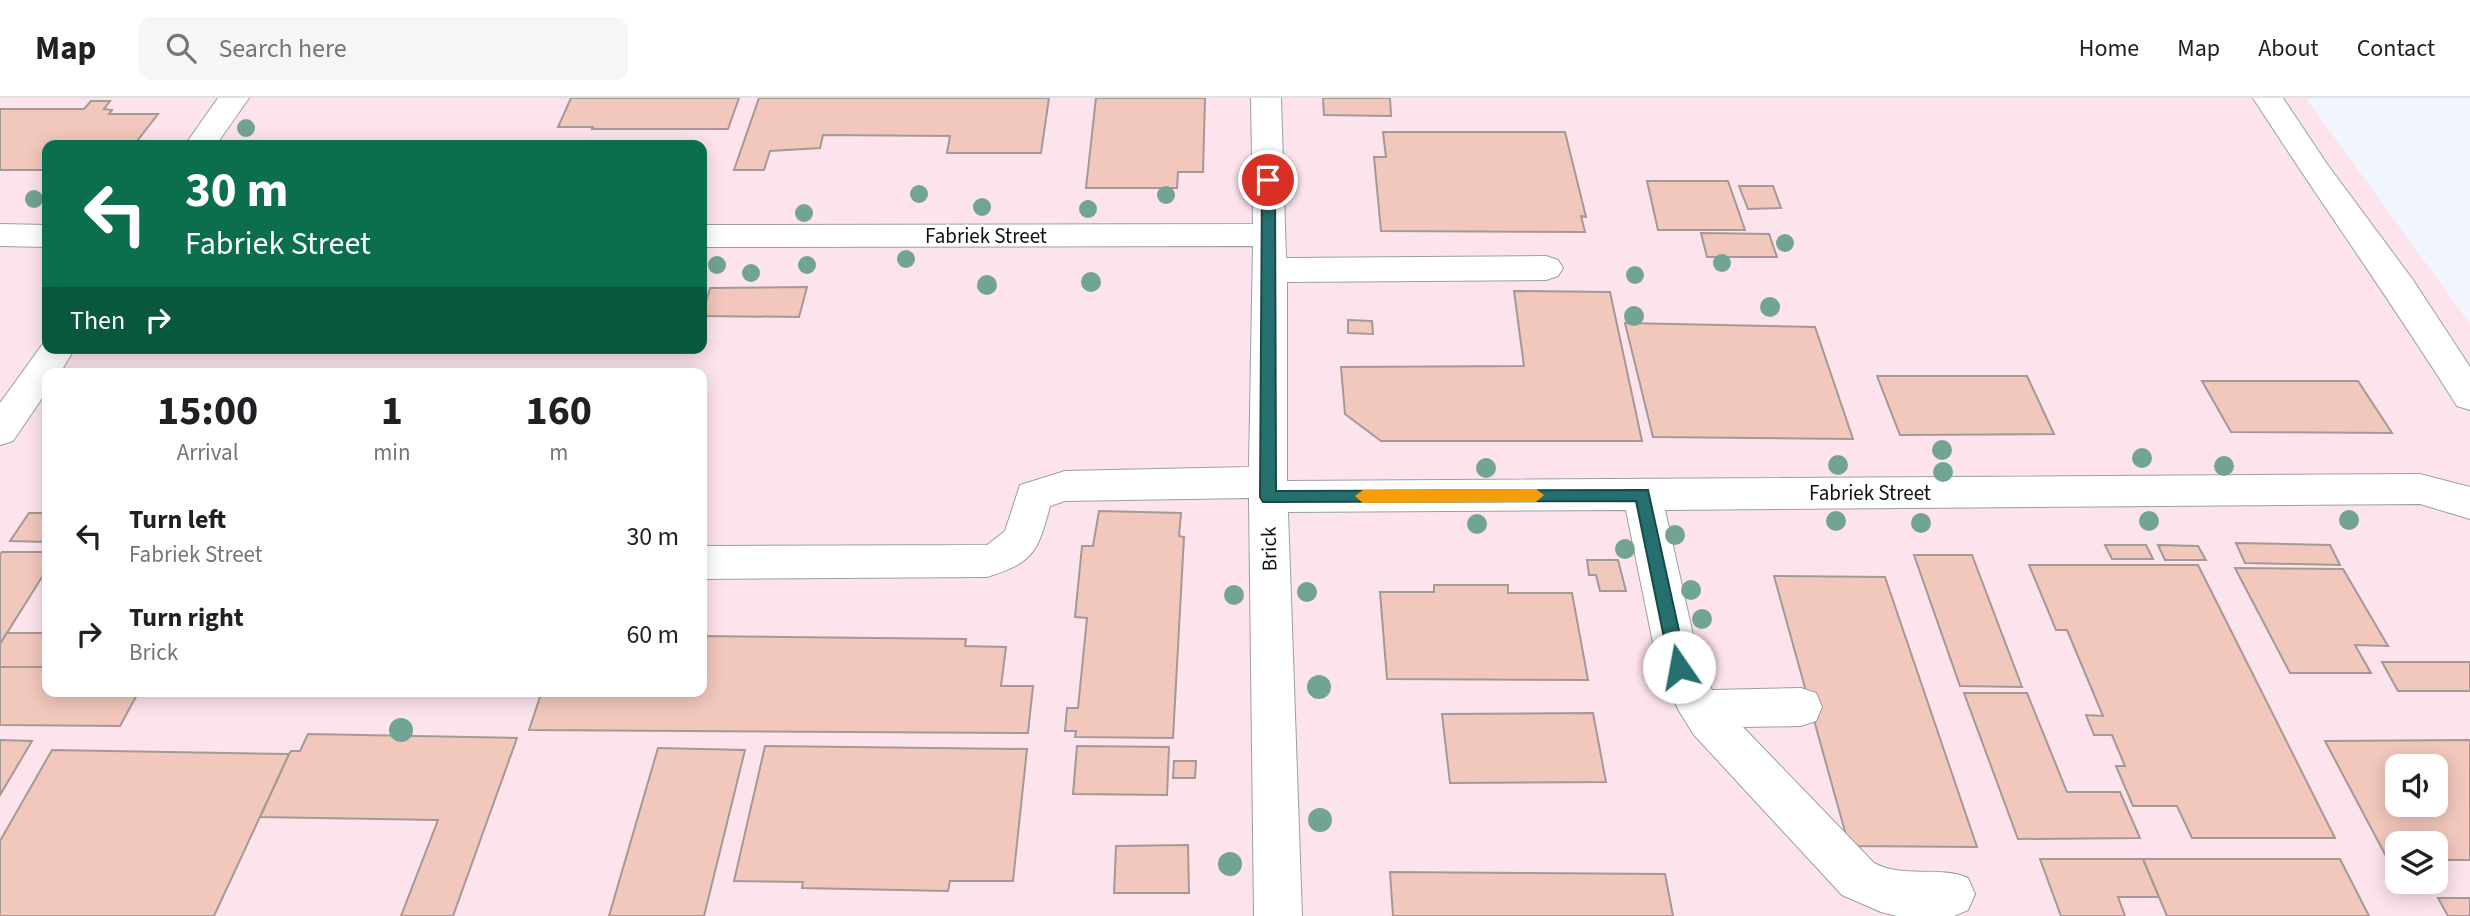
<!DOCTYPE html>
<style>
body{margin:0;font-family:"Source Sans 3",sans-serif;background:#f6f6f6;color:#202124;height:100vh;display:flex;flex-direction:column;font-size:26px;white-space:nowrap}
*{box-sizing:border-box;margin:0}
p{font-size:23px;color:#757577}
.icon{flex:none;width:38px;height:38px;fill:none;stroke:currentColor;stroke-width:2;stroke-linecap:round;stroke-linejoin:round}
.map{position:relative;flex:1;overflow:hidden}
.sheet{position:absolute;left:42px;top:270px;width:665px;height:329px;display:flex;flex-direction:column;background:#fff;border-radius:14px;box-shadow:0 4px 18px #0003}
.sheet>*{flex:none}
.top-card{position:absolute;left:42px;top:42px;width:665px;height:214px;border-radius:14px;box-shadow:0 4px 18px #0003;background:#0b6e4f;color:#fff;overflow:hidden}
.controls{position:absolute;left:2385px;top:656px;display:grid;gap:14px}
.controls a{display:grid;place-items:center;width:63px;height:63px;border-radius:14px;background:#fff;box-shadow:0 4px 18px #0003;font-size:35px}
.pin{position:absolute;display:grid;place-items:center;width:60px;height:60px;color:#fff;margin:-30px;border:4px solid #fff;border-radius:50%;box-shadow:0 2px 7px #0007}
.me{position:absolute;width:77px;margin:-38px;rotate:348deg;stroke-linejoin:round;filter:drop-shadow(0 0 5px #0008)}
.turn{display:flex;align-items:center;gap:24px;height:147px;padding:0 28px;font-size:32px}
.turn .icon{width:91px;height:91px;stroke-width:2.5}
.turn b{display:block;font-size:49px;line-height:60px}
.then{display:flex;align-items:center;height:66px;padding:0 28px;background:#0003;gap:14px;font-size:26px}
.eta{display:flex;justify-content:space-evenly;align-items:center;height:119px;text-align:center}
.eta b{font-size:42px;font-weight:700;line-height:49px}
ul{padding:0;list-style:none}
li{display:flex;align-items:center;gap:21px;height:98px;padding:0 28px}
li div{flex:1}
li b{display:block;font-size:26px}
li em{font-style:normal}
header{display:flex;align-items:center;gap:42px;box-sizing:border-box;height:98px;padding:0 35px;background:#fff;border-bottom:2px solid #e0e0e0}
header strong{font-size:33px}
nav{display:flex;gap:38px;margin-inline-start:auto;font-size:24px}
.search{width:490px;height:63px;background:#f6f6f6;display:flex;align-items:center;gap:18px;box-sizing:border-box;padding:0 24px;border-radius:14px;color:#757577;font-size:26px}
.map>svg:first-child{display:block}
</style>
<header>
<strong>Map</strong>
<div class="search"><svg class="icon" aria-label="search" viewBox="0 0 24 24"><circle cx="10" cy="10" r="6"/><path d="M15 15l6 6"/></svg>Search here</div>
<nav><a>Home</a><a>Map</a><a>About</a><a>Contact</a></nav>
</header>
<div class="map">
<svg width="2470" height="818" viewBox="0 0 2470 818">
<rect width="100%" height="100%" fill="#f1f6fe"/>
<path fill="#fde4ec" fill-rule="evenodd" d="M0 0H2306L2470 226V818H0ZM47 47H702V250H47ZM47 275H702V593H47ZM2398 668H2436V707H2398ZM2398 746H2436V784H2398Z"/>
<g fill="#f3c8bc" stroke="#a39996" stroke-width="2" fill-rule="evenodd">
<path d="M571 0H739L728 31H592L593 29H558Z"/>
<path d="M759 0H1049L1041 55H947L950 38 823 37 820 50 770 53 764 72H734Z"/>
<path d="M1096 0H1205L1203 74H1178L1177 90H1086Z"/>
<path d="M1323 0H1390L1391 18 1324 17Z"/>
<path d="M91 3H110L104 11 112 12 109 16H158L134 47H47V72H0V11H84Z"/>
<path d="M1383 34H1565L1586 119 1581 118 1585 134 1381 133 1374 59H1386Z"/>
<path d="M1647 83H1728L1745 132H1658Z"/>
<path d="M1739 88H1773L1781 110 1748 111Z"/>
<path d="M1701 135 1769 136 1777 159H1707Z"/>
<path d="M807 189 799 219 702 218 710 190Z"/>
<path d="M1514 193 1610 194 1642 343H1381L1345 316 1341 269 1524 268Z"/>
<path d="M1348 222 1372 223 1373 236 1348 235Z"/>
<path d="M1625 225 1815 229 1853 341 1653 339Z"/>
<path d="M1877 278H2027L2054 336 1900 337Z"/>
<path d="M2202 283H2358L2392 335 2231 334Z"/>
<path d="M1099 413 1181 415 1179 438 1184 439 1173 640 1075 639 1076 633H1065L1067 610H1078L1087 520 1075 519 1082 448H1093Z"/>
<path d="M29 415H47V444L10 443Z"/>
<path d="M2236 445 2330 447 2340 467 2245 465Z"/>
<path d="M2105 447H2146L2153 461H2112Z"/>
<path d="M2158 447 2198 448 2206 462H2165Z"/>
<path d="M2 454H47V471L0 546V457Z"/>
<path d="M1914 457H1972L2022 589 1960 588Z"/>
<path d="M1587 462H1618L1626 493H1600L1596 477H1589Z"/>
<path d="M2029 467H2198L2335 740H2192L2177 708H2133L2116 668H2125L2112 637H2094L2086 617 2103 618 2067 532H2056Z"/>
<path d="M2235 470 2343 471 2388 548 2355 547 2371 575H2290Z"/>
<path d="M1774 478 1885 479 1977 749 1849 748Z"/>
<path d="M1434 487H1508V495H1572L1588 582 1387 581 1380 494H1434Z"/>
<path d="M7 535H47V569H0V546Z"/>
<path d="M702 538 966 541 965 548 1006 549 1001 588H1033L1028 635 529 632 542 593H702Z"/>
<path d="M2382 564H2470V593H2398Z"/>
<path d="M0 569H47V593H139L120 628 0 627Z"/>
<path d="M1964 595H2027L2067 694H2120L2140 740 2018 741Z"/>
<path d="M1593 615 1606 684 1450 685 1442 616Z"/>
<path d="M308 636 517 640 453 818H401L438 722 260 719 289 656 291 653H300Z"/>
<path d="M0 642 32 643 0 697Z"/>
<path d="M2470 642V762H2436V746H2398V762H2388L2325 643ZM2398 668H2436V707H2398Z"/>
<path d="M765 648 1027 651 1013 783H950L948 793 802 790 803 784 734 783Z"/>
<path d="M1077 648 1169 649 1167 697 1073 696Z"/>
<path d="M658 650 745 652 704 818H609Z"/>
<path d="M52 652 289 656 214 818H0V743Z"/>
<path d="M1174 663H1196L1195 680H1173Z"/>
<path d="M1188 747 1189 795H1114L1116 748Z"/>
<path d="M2040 761H2143L2159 799H2118L2125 818H2061Z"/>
<path d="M2143 761H2340L2369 818H2167Z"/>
<path d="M1390 774 1665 776 1673 818H1393Z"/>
<path d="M2438 800H2470V818H2448Z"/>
</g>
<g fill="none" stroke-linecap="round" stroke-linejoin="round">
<defs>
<g id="minor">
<path d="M218 0H249L216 47H185Z"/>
<path d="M1251 0H1281L1286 160 1546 158 1558 162 1563 170 1558 178 1546 182 1287 184V383L2420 376 2470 389V421L2420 406 1665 412 1700 568 1712 592 1801 590 1816 595 1822 609 1816 623 1801 628 1743 629 1874 765C1904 781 1938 767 1968 780L1975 796 1968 812 1954 818H1897L1881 814 1842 797 1694 637 1679 613 1658 569 1626 412 1288 414 1302 818H1254L1249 400 1065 403 1050 408C1038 454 1033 465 987 479L702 481V448L987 447 1005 433 1020 387 1065 373 1249 369 1253 148 702 149V127L1253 126Z"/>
<path d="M2253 0H2283L2327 66 2413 182 2470 269V312L2457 308C2391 203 2320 104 2253 0Z"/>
<path d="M0 126 47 127V149L0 148Z"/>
<path d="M47 240V250H75L60 275H47V293L13 343 0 347V305Z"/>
</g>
</defs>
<use href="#minor" stroke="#9a9fa6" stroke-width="2"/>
<use href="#minor" fill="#fff" fill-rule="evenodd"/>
</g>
<g fill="#72a494">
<circle cx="246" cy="30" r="9"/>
<circle cx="919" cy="96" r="9"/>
<circle cx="1166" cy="97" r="9"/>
<circle cx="34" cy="101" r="9"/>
<circle cx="982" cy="109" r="9"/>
<circle cx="1088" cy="111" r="9"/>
<circle cx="804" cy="115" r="9"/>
<circle cx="1785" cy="145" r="9"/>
<circle cx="906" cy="161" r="9"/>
<circle cx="1722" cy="165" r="9"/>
<circle cx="717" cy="167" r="9"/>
<circle cx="807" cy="167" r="9"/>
<circle cx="751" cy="175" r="9"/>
<circle cx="1635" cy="177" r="9"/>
<circle cx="1091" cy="184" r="10"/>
<circle cx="987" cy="187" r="10"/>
<circle cx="1770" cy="209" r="10"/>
<circle cx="1634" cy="218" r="10"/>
<circle cx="1942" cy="352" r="10"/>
<circle cx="2142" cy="360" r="10"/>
<circle cx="1838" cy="367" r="10"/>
<circle cx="2224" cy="368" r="10"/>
<circle cx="1486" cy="370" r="10"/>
<circle cx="1943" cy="374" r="10"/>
<circle cx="2349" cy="422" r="10"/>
<circle cx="1836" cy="423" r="10"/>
<circle cx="2149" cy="423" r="10"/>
<circle cx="1921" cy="425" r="10"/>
<circle cx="1477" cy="426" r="10"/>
<circle cx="1675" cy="437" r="10"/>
<circle cx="1625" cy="451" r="10"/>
<circle cx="1691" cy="492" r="10"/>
<circle cx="1307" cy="494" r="10"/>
<circle cx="1234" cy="497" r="10"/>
<circle cx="1702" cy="521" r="10"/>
<circle cx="1319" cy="589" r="12"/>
<circle cx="401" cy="632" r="12"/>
<circle cx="1320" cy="722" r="12"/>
<circle cx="1230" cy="766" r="12"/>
</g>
<path fill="#25706f" stroke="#184948" stroke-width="2" d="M1268 78 1275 82 1276 393 1648 392 1687 569 1685 574 1679 577 1672 574 1670 569 1636 403 1263 404 1260 399 1262 82Z"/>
<path fill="#f59e0b" d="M1536 391 1544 397 1536 404 1363 405 1355 398 1363 392Z"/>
<g text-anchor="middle" stroke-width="5" stroke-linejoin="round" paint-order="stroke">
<g font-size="21" fill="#101114" stroke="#fff">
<text x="986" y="145">Fabriek Street</text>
<text x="1870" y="402">Fabriek Street</text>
<text transform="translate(1269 451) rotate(-91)" y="7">Brick</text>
</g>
</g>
</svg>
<div class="controls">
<a><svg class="icon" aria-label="sound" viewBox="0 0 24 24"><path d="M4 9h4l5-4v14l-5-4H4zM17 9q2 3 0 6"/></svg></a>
<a><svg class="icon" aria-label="layers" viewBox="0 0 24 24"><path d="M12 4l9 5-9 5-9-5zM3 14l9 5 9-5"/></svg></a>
</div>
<div class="pin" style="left:1268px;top:82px;background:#d93025"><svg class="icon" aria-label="arrive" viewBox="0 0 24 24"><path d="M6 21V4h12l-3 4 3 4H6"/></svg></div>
<svg class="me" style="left:1679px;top:569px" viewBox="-20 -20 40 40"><circle r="19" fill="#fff"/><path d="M0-13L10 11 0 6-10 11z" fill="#25706f"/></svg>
<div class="top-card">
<div class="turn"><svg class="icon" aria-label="left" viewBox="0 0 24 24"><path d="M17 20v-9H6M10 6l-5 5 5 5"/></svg><div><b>30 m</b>Fabriek Street</div></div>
<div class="then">Then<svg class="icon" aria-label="right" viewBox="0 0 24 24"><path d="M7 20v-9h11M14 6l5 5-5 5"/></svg></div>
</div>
<section class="sheet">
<div class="eta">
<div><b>15:00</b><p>Arrival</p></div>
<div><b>1</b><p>min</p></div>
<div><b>160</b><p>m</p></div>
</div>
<ul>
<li><svg class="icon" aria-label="left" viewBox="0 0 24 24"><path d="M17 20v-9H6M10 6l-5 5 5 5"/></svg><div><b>Turn left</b><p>Fabriek Street</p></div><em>30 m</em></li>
<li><svg class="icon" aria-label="right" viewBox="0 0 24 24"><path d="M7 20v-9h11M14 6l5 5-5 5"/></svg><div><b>Turn right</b><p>Brick</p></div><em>60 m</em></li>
</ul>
</section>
</div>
